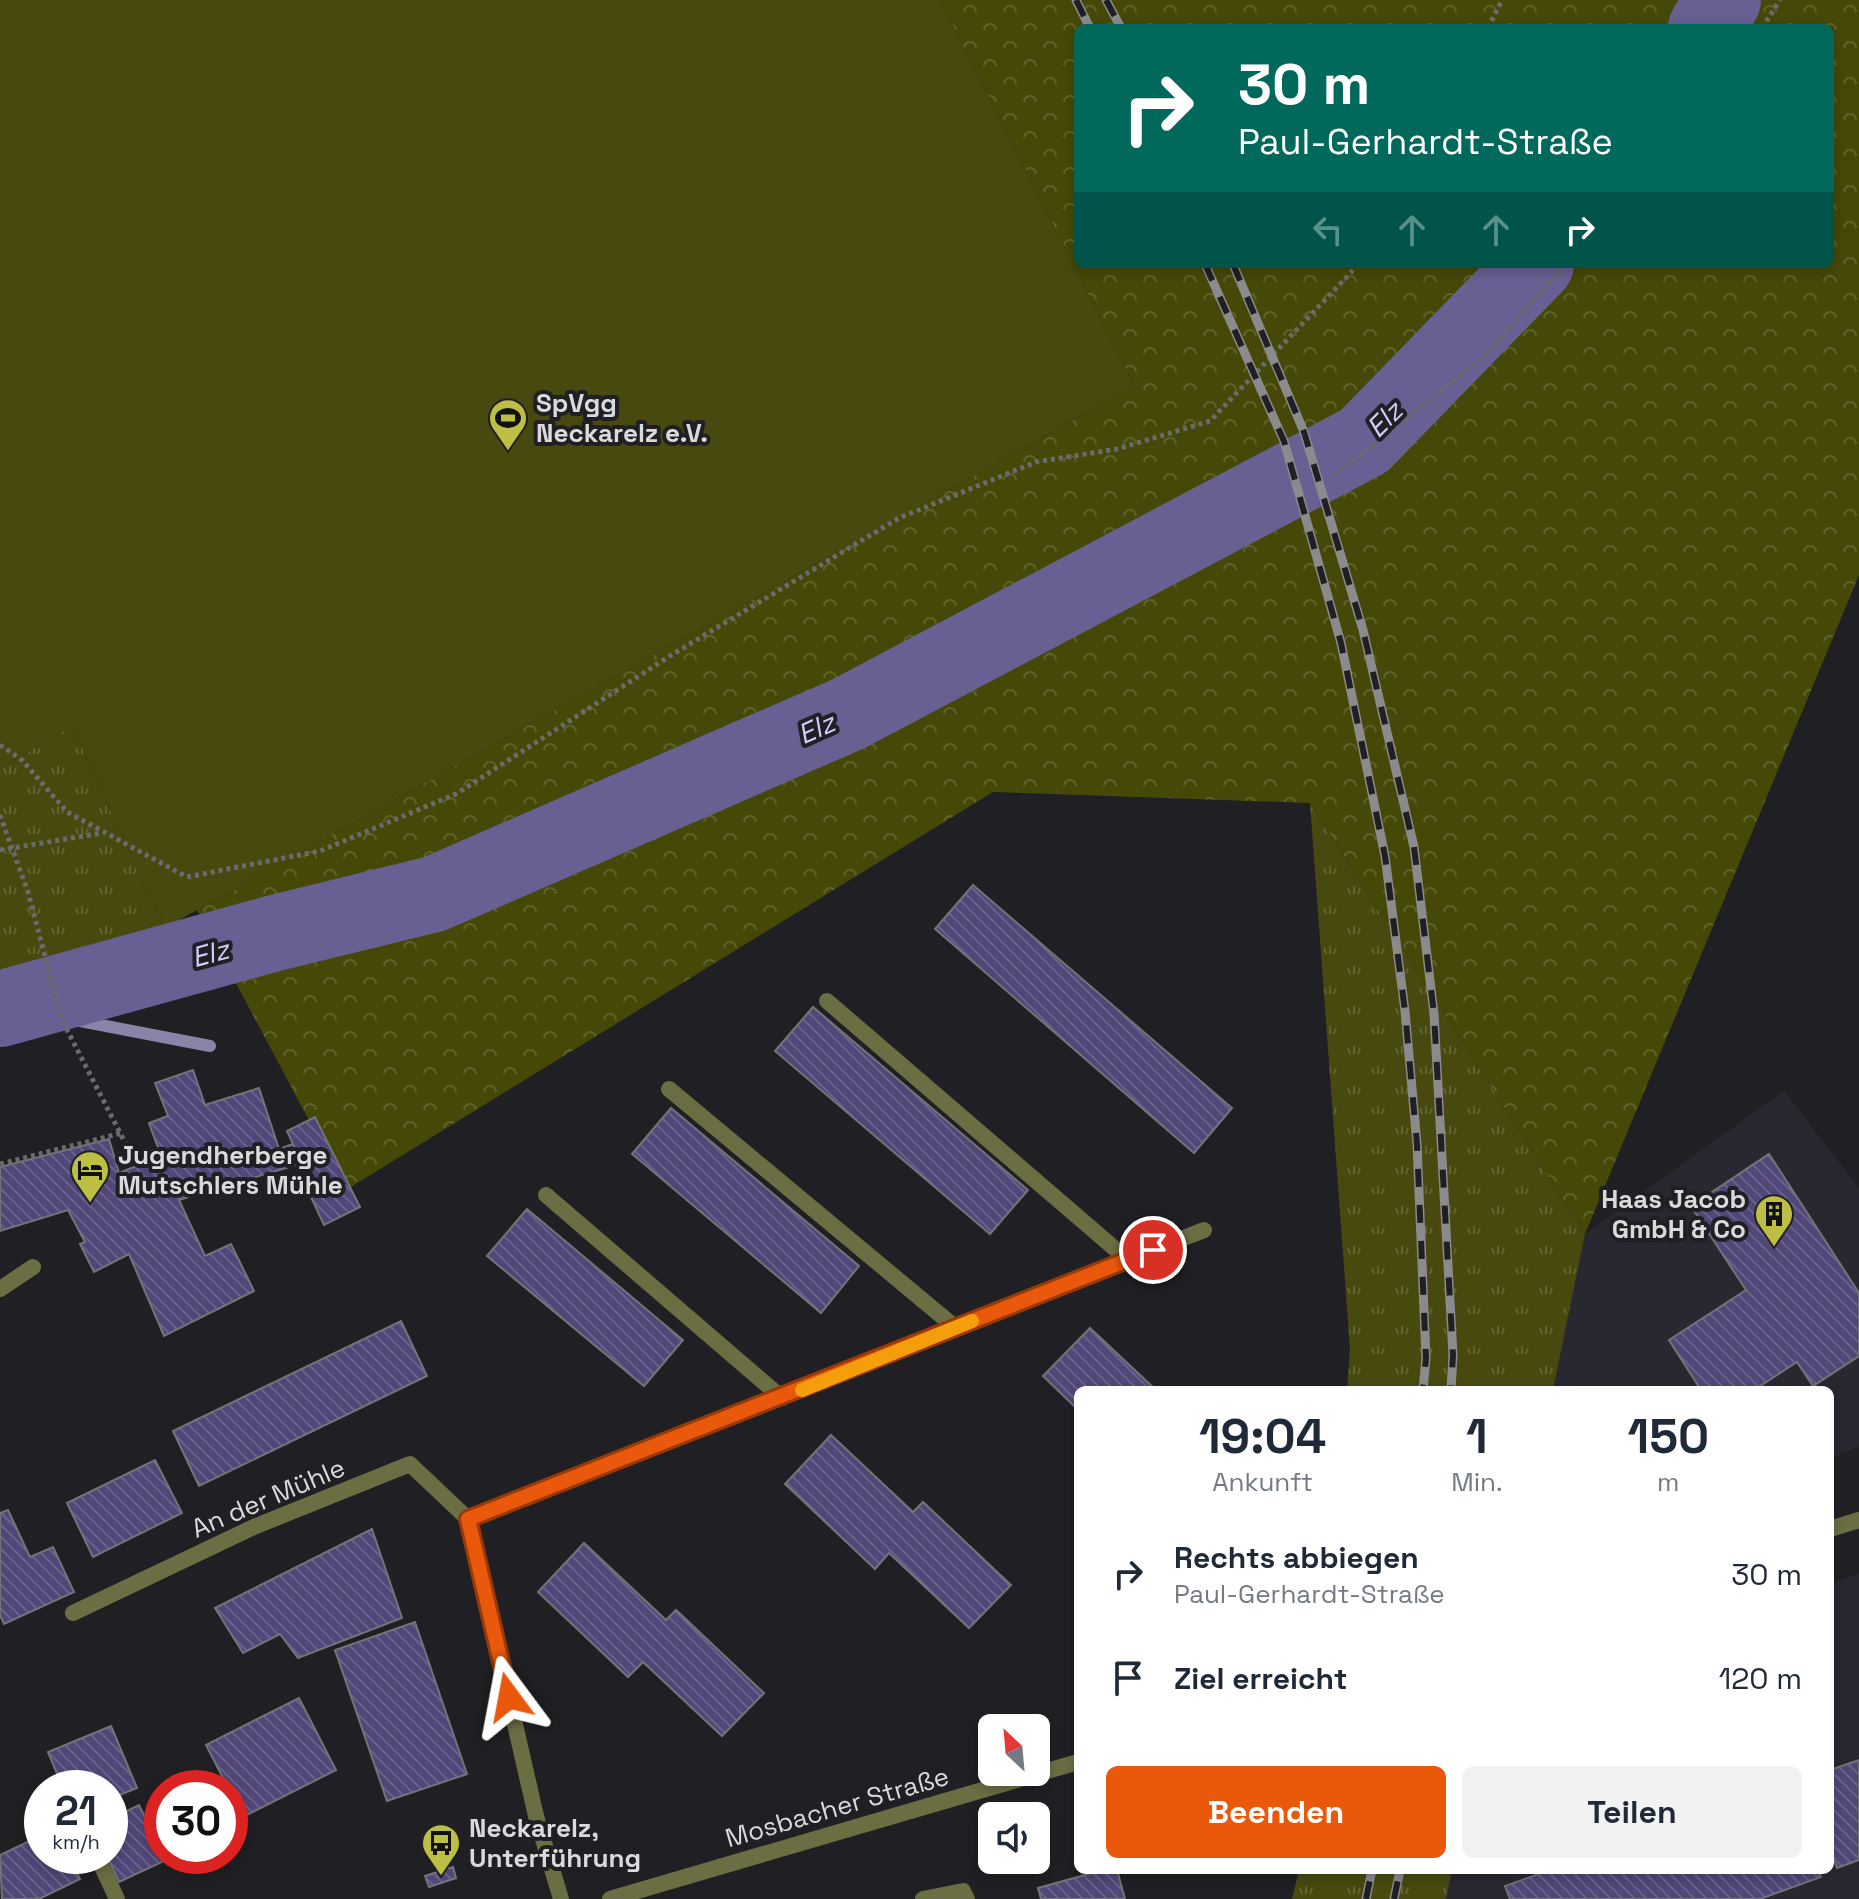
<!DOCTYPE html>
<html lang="de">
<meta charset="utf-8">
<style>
body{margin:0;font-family:"Space Grotesk",sans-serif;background:#f2f2f3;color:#1f2937;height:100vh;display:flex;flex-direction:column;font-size:30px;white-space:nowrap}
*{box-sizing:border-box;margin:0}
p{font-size:26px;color:#747a83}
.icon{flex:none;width:44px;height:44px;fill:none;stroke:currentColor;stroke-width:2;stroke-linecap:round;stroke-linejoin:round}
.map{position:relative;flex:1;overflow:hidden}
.side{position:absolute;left:1074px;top:1386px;width:760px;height:488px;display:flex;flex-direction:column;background:#fff;border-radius:12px;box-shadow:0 4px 12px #0003}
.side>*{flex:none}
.top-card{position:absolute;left:1074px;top:24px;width:760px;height:244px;border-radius:12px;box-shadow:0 4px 12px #0003;background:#00695c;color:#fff;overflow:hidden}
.needle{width:52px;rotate:334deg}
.fabs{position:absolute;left:978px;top:1714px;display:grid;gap:16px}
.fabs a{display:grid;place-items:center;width:72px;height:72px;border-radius:12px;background:#fff;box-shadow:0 4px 12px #0003;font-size:40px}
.speed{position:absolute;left:24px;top:1770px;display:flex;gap:16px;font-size:40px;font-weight:700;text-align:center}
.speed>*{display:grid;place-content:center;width:104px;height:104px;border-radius:50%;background:#fff;box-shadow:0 4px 12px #0003;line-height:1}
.speed small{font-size:20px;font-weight:400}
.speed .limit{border:12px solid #d22;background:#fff;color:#111}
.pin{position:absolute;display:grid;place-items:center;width:68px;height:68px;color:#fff;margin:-34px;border:4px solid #fff;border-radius:50%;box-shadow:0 2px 8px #0007}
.me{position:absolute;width:88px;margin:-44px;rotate:347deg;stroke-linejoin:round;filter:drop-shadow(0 0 6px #0008)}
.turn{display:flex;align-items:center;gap:28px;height:168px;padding:0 32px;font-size:36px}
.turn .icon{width:104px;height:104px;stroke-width:2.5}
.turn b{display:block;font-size:56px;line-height:68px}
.lanes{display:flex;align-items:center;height:76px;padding:0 32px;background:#0003;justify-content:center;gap:40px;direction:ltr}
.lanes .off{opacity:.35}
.eta{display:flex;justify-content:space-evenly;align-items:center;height:136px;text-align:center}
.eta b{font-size:48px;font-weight:800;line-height:56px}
.cta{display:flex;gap:16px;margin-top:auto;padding:16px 32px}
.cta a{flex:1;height:92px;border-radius:12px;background:#ea580c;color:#fff;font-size:32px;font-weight:800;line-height:92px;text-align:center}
.cta a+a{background:#f2f2f3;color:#1f2937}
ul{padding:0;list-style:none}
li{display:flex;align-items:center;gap:24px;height:104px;padding:0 32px}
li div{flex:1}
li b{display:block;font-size:30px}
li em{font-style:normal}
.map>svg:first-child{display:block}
</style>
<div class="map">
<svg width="1859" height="1899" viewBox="0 0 1859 1899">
<defs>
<pattern id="grass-tufts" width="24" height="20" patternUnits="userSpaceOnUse" patternTransform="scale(2)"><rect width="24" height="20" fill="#48490f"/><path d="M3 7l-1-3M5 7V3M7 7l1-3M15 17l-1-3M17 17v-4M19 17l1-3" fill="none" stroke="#626331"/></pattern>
<pattern id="forest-crowns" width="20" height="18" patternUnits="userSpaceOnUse" patternTransform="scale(2)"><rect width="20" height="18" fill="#464808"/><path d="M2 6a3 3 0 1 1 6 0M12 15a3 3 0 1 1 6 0" fill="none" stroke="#60622b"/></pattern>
<pattern id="building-back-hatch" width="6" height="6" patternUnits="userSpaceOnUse" patternTransform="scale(2)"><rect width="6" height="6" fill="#504778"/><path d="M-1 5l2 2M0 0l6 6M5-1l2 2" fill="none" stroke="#69618b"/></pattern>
</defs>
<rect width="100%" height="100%" fill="#201f23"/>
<g fill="#292831">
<path d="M1784 1091 1859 1188V1447L1830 1458V1390H1553L1585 1234Z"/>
<path d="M1859 1574V1899H1446L1452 1870H1830V1583Z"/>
</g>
<g fill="url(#grass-tufts)">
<path d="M72 726 165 928 0 1020V768Z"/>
<path d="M1310 803 1585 1234 1553 1390H1347L1350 1349Z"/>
<path d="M1299 1870H1452L1446 1899H1292Z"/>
</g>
<path fill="url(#forest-crowns)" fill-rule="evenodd" d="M940 0H1859V575L1585 1234 1310 803 993 792 346 1190 197 910 1134 386ZM1078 28H1830V264H1078Z"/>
<path fill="#48490f" d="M0 0H940L1134 386 165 928 72 726 0 768Z"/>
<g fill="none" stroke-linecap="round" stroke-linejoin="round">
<path stroke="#8a84a8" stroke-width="12" d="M7 1007 210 1046"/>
<g stroke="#685f92" stroke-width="76">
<path d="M1706 28 1723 0"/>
<path d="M0 1009 275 933 434 894 848 714 1364 441 1536 264"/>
</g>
</g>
<g fill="url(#building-back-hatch)" stroke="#747478" stroke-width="2">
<path d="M973 885 1232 1108 1194 1153 935 929Z"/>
<path d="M813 1007 1028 1190 990 1234 775 1051Z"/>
<path d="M193 1070 205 1105 259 1088 279 1149 293 1144 287 1131 315 1117 360 1207 324 1225 296 1165 179 1200 205 1256 231 1244 254 1291 164 1336 129 1254 94 1272 80 1244 85 1242 68 1210 0 1231V1167L109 1139 119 1173 161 1156 149 1123 168 1116 155 1083Z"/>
<path d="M671 1108 859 1266 821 1313 632 1154Z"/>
<path d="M1769 1154 1859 1293V1356L1813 1386 1797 1362 1754 1390H1701L1669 1340 1746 1290 1691 1206Z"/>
<path d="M527 1209 683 1340 644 1386 487 1256Z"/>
<path d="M401 1321 427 1376 199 1486 173 1431Z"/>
<path d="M1090 1328 1156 1390H1078V1410L1043 1376Z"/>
<path d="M831 1435 913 1512 923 1502 1011 1585 969 1628 889 1553 875 1569 785 1484Z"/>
<path d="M155 1460 182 1513 93 1557 67 1503Z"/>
<path d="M8 1510 30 1557 53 1547 74 1592 4 1624 0 1615V1513Z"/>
<path d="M372 1529 402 1618 298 1658 280 1634 243 1653 215 1608Z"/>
<path d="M584 1543 666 1620 676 1610 764 1693 722 1736 643 1662 628 1677 538 1592Z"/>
<path d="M415 1622 467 1774 387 1801 335 1650Z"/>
<path d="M299 1698 336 1770 243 1817 206 1745Z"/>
<path d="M111 1726 137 1788 110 1799V1788H63L48 1752Z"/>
<path d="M1859 1760V1860L1837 1868 1834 1860 1830 1861V1770Z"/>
<path d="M139 1805 166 1860 119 1882 107 1856H110V1819Z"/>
<path d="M42 1835V1856H69L80 1879 39 1899H2L0 1855Z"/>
<path d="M453 1867 456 1878 429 1887 425 1876Z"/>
<path d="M1103 1870H1117L1125 1899H1041L1038 1888Z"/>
<path d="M1550 1870H1818L1821 1877 1760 1899H1510L1505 1886Z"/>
</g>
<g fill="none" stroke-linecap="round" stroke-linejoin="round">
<g stroke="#6b6a6d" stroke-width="5" stroke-dasharray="4 4" stroke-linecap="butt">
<path d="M1488 28 1502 0"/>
<path d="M1762 28 1780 0"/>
<path d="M1334 476 1486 355 1566 264"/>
<path d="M0 745 22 760 67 812 187 877 320 851 456 794 673 654 899 518 1036 462 1117 449 1210 421 1359 264"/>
<path d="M0 815 28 892 62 1020 136 1164"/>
<path d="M0 850 102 833"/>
<path d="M0 1164 122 1133"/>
</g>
<g stroke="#6b6d42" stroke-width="16">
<path d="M827 1001 1128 1260"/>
<path d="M669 1089 956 1328"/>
<path d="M546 1195 782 1398"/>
<path d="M97 1856 117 1899"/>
</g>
<g stroke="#6b6d42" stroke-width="16">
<path d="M0 1289 33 1267"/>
<path d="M73 1613 256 1526 410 1464 468 1519"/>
<path d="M561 1899 536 1816 468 1519 1204 1230"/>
<path d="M923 1899 963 1891 967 1899"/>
</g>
<g stroke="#6b6d42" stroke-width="16">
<path d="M1830 1529 1859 1520"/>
<path d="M610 1899 1078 1762"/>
</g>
<defs>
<g id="rail">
<path d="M1076 0 1090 28"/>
<path d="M1106 0 1121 28"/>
<path d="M1205 264 1284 441 1341 643 1385 856 1405 1011 1417 1144 1426 1358 1423 1390"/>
<path d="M1233 264 1304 432 1363 630 1414 847 1434 1014 1453 1355 1451 1390"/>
<path d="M1366 1899 1372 1870"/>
<path d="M1394 1899 1400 1870"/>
</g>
</defs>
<use href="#rail" stroke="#8b8b8d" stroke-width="9"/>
<use href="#rail" stroke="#201f23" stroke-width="6" stroke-dasharray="18" stroke-linecap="butt"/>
</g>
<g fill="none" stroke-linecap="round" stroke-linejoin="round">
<defs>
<path id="route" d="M509 1697 468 1519 1153 1250"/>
</defs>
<use href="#route" stroke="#983908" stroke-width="20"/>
<use href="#route" stroke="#ea580c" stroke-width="14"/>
<path stroke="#f59e0b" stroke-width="14" d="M802 1390 972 1321"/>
</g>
<defs>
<symbol id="stadium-pin" viewBox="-11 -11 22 30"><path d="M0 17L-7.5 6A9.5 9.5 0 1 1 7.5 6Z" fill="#bcbf44" stroke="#201f23"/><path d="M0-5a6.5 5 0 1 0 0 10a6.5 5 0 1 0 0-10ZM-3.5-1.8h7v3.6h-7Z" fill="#111"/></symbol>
<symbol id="hotel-pin" viewBox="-11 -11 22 30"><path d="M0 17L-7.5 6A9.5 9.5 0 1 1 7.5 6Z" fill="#bcbf44" stroke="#201f23"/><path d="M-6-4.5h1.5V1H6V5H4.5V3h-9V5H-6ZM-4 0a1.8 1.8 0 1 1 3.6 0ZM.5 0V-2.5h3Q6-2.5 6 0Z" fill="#111"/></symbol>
<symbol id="building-pin" viewBox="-11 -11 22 30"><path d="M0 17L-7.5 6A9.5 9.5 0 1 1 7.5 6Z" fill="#bcbf44" stroke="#201f23"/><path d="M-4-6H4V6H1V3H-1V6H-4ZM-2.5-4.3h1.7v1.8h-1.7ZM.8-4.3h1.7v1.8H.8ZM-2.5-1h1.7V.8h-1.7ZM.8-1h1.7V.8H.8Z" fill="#111"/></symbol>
<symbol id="bus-pin" viewBox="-11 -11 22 30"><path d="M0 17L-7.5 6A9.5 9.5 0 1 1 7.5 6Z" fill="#bcbf44" stroke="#201f23"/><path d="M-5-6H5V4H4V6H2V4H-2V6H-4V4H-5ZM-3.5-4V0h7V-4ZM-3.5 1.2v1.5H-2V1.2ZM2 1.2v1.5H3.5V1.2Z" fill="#111"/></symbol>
</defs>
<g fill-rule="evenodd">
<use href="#stadium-pin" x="486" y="396" width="44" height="60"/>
<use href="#hotel-pin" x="68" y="1148" width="44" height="60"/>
<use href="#building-pin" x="1752" y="1192" width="44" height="60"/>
<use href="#bus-pin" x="419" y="1821" width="44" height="60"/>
</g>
<g text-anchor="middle" stroke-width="8" stroke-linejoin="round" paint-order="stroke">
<g font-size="26" font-weight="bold" fill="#dadadc" stroke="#201f23" text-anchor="start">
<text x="536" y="412">SpVgg<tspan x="536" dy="30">Neckarelz e.V.</tspan></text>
<text x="118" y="1164">Jugendherberge<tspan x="118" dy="30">Mutschlers Mühle</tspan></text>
<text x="1746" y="1208" text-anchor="end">Haas Jacob<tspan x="1746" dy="30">GmbH &amp; Co</tspan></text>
<text x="469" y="1837">Neckarelz,<tspan x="469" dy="30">Unterführung</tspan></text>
</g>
<g font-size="26" fill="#dadadc" stroke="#201f23">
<text transform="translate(268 1498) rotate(-23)" y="9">An der Mühle</text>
<text transform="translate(837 1807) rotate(-16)" y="9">Mosbacher Straße</text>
</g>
<g font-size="28" font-style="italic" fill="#d2cbfb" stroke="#201f23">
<text transform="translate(1384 419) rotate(-45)" y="10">Elz</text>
<text transform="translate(816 728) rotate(-24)" y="10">Elz</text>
<text transform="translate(210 953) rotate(-15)" y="10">Elz</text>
</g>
</g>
</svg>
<div class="fabs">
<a><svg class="needle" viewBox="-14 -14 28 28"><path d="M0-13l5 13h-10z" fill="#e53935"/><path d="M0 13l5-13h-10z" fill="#747a83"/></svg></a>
<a><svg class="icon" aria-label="sound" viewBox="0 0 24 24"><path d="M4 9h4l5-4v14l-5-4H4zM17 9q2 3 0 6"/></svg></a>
</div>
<div class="speed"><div>21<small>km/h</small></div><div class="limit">30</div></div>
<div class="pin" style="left:1153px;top:1250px;background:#d93025"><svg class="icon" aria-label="arrive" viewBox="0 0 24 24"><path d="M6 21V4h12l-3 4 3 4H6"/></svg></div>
<svg class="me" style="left:509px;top:1697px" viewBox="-20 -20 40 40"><path d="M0-17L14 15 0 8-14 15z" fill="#ea580c" stroke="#fff" stroke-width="4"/></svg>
<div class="top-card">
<div class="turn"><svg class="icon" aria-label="right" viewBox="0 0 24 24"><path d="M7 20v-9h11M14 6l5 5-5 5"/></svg><div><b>30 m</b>Paul-Gerhardt-Straße</div></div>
<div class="lanes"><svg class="icon off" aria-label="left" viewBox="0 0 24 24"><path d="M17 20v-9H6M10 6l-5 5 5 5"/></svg><svg class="icon off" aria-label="ahead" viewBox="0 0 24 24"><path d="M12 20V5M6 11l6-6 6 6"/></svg><svg class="icon off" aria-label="ahead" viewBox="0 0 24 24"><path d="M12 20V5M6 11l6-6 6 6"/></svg><svg class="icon" aria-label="right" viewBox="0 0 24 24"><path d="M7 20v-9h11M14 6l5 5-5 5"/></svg></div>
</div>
<section class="side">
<div class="eta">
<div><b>19:04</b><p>Ankunft</p></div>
<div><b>1</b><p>Min.</p></div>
<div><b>150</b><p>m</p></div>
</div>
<ul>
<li><svg class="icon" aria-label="right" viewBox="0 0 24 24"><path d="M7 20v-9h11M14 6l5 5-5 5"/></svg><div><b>Rechts abbiegen</b><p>Paul-Gerhardt-Straße</p></div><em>30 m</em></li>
<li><svg class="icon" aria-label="arrive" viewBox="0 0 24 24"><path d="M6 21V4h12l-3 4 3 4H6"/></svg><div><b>Ziel erreicht</b></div><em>120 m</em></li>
</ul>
<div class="cta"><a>Beenden</a><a>Teilen</a></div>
</section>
</div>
